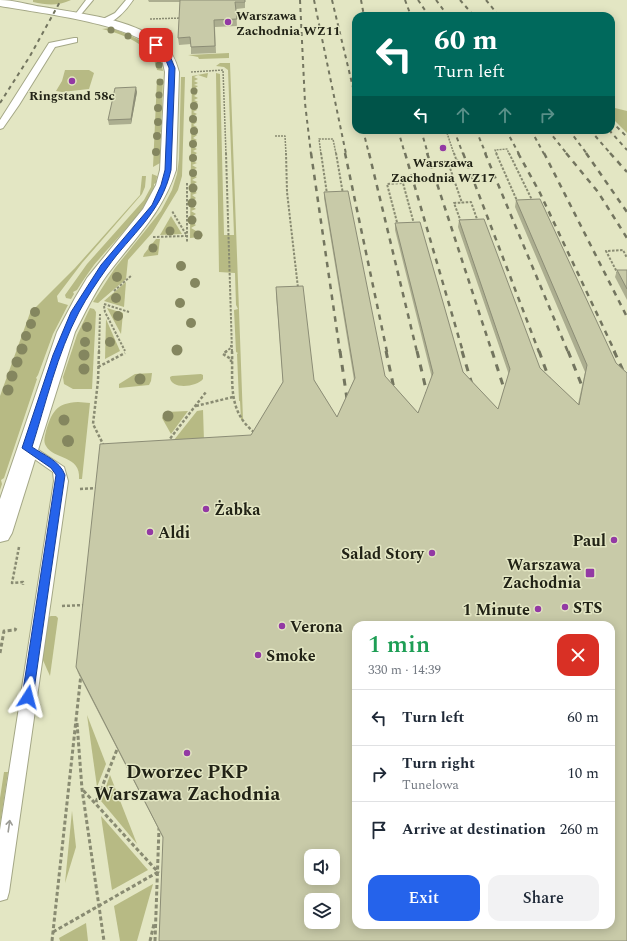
<!DOCTYPE html>
<meta charset="utf-8">
<style>
body{margin:0;font-family:Spectral,serif;background:#f2f2f3;color:#1f2937;height:100vh;display:flex;flex-direction:column;font-size:15px;white-space:nowrap}
*{box-sizing:border-box;margin:0}
p{font-size:13px;color:#747a83}
.icon{flex:none;width:22px;height:22px;fill:none;stroke:currentColor;stroke-width:2;stroke-linecap:round;stroke-linejoin:round}
.map{position:relative;flex:1;overflow:hidden}
.drawer{position:absolute;left:352px;top:621px;width:263px;height:308px;display:flex;flex-direction:column;background:#fff;border-radius:12px;box-shadow:0 2px 10px #0003}
.drawer>*{flex:none}
.guide{position:absolute;left:352px;top:12px;width:263px;height:122px;border-radius:12px;box-shadow:0 2px 10px #0003;background:#00695c;color:#fff;overflow:hidden}
.fabs{position:absolute;left:304px;top:849px;display:grid;gap:8px}
.fabs a{display:grid;place-items:center;width:36px;height:36px;border-radius:8px;background:#fff;box-shadow:0 2px 10px #0003;font-size:20px}
.pin{position:absolute;display:grid;place-items:center;width:34px;height:34px;color:#fff;margin:-17px;border-radius:8px;box-shadow:0 2px 6px #0006}
.me{position:absolute;width:44px;margin:-22px;rotate:9deg;stroke-linejoin:round;filter:drop-shadow(0 0 3px #0008)}
.turn{display:flex;align-items:center;gap:14px;height:84px;padding:0 16px;font-size:18px}
.turn .icon{width:52px;height:52px;stroke-width:2.5}
.turn b{display:block;font-size:28px;line-height:34px}
.lanes{display:flex;align-items:center;height:38px;padding:0 16px;background:#0003;justify-content:center;gap:20px;direction:ltr}
.lanes .off{opacity:.35}
.round{display:grid;place-items:center;flex:none;width:42px;height:42px;border-radius:12px;background:#f2f2f3}
.summary{display:flex;align-items:center;justify-content:space-between;height:68px;padding:0 16px}
h1{font-size:24px;font-weight:600;line-height:30px;color:#1e9e55}
.primary-button{display:flex;gap:8px;margin-top:auto;padding:8px 16px}
.primary-button a{flex:1;height:46px;border-radius:12px;background:#2563eb;color:#fff;font-size:16px;font-weight:600;line-height:46px;text-align:center}
.primary-button a+a{background:#f2f2f3;color:#1f2937}
ul{padding:0;list-style:none}
li{display:flex;align-items:center;gap:12px;height:56px;padding:0 16px;border-top:1px solid #e0e1e3}
li div{flex:1}
li b{display:block;font-size:15px}
li em{font-style:normal}
.map>svg:first-child{display:block}
</style>
<div class="map">
<svg width="627" height="941" viewBox="0 0 627 941">
<rect width="100%" height="100%" fill="#e3e6c3"/>
<g fill="#b7ba84">
<path d="M33 0H71C58 6 47 5 33 2Z"/>
<path d="M110 28C132 35 159 46 163 71L157 70C153 45 123 34 102 29Z"/>
<path d="M229 53V58L199 59 198 57 188 55Z"/>
<path d="M220 63H230L243 420H241L240 401H239L237 354 238 353 236 352 234 310 238 309 236 305 235 273 219 272 216 73 220 74 224 235H234L228 70 224 67 216 66Z"/>
<path d="M65 70H89L94 73 89 89 62 92 56 91 62 81Z"/>
<path d="M208 73 207 78 198 75 194 77 198 79 194 81 198 83 194 85 198 86 194 89 198 90 194 92 197 94 194 96 198 98 194 100 198 102 193 104 197 106 194 108 197 110 193 112 197 114 193 116 197 118 193 120 197 122 193 125 197 127 193 129 197 131 193 133 197 135 193 138 197 140 193 142 197 144 193 147 197 149 193 151 197 153 193 156 197 158 192 161 197 163 192 165 197 168 192 170 197 172 192 175 197 177 192 180 197 182 192 185 196 187 192 190 197 193 192 195 196 198 192 201 196 203 192 206 196 209 191 211 196 214 191 217 196 219 191 222 196 225 191 228 203 235 201 237 190 238 192 76Z"/>
<path d="M181 77H185L182 176 178 190 152 233 128 260 126 279 98 303 93 302 115 268 161 211 172 190 177 174 179 159Z"/>
<path d="M157 79H163L161 132 160 133 161 134 160 163 153 167Z"/>
<path d="M611 107 627 111V133L611 117Z"/>
<path d="M152 174 157 176 156 183 154 184C156 200 106 250 94 265 88 273 82 282 77 290L73 292 74 294 71 299 66 298 65 295 87 264 144 200 151 187Z"/>
<path d="M142 176H146L145 187 142 194 82 263 57 296 58 302 68 305 53 334 38 375 36 378 37 379 4 478 1 480 2 484 0 490V396L30 313 75 268 140 195Z"/>
<path d="M171 216 182 234 160 235Z"/>
<path d="M156 239H160L158 255 143 257 144 254Z"/>
<path d="M126 282 124 307 104 301Z"/>
<path d="M90 308 94 309 96 312 92 389H73L64 384 63 377 77 335Z"/>
<path d="M107 308 123 313 121 334Z"/>
<path d="M106 319 120 351 105 359Z"/>
<path d="M152 373 151 381 149 385 119 388V384L135 374Z"/>
<path d="M201 374 203 375V379C197 387 170 390 170 377L172 376Z"/>
<path d="M78 402 90 403 82 479H79C81 455 54 460 46 446 43 441 45 436 46 431 52 412 56 403 78 402Z"/>
<path d="M203 410 204 442 174 440 197 411Z"/>
<path d="M188 411 171 434 162 418 166 412Z"/>
<path d="M51 616H56L58 618 50 676 42 658 48 617Z"/>
<path d="M87 715 106 764 97 787Z"/>
<path d="M4 772H8L0 825V798Z"/>
<path d="M110 775 137 844 101 801Z"/>
<path d="M72 811 76 847 65 883Z"/>
<path d="M101 816 148 870 112 890Z"/>
<path d="M153 884 137 941H120L114 906Z"/>
<path d="M86 923 88 941H60L59 938Z"/>
</g>
<g fill="none" stroke-linecap="round" stroke-linejoin="round">
<defs>
<g id="lane">
<path d="M86 0H93L78 18H74V16Z"/>
<path d="M126 0H133C127 9 114 25 101 24V20L115 13Z"/>
<path d="M74 38H77V42L55 47 19 105 3 128 0 129V120L49 43Z"/>
<path d="M27 443 31 445 64 467 68 481 9 892 7 899 0 901V830L54 481 53 472 23 451 21 448 23 445Z"/>
</g>
<path id="street" d="M0 0C14 0 29 5 43 7 82 14 130 18 163 43 172 51 176 61 179 72L176 170C162 214 134 239 107 275 94 293 85 313 75 332L12 533 8 540 0 542V499L57 332 75 298 87 278 143 209 156 185 160 170 165 72C163 63 162 57 156 50 130 23 38 13 0 6Z"/>
</defs>
<use href="#lane" stroke="#a4a786" stroke-width="2"/>
<use href="#street" stroke="#a4a786" stroke-width="2"/>
<g stroke="#898b72" stroke-width="1.5" stroke-dasharray="2 1" stroke-linecap="butt">
<path d="M234 16 241 15"/>
<path d="M150 19 181 18"/>
<path d="M191 72 223 70 226 154"/>
<path d="M446 130 454 154"/>
<path d="M275 136H285L286 154"/>
<path d="M321 154 319 139H333L336 154"/>
<path d="M497 154 495 150 507 149 509 154"/>
</g>
<g stroke="#898b72" stroke-width="2" stroke-dasharray="2.5 1.5" stroke-linecap="butt">
<path d="M226 153 232 352"/>
<path d="M286 153 287 192 298 288"/>
<path d="M321 153 327 194"/>
<path d="M336 153 343 194"/>
<path d="M454 153 456 159"/>
<path d="M496 153 518 203"/>
<path d="M509 153 533 202"/>
<path d="M457 159 459 165H449L462 203"/>
<path d="M187 183V243"/>
<path d="M461 222 454 203 471 202 478 222"/>
<path d="M398 226 387 184 403 183 414 224"/>
<path d="M153 237 187 236 172 211"/>
<path d="M618 274 606 251 623 250 627 258"/>
<path d="M114 291 132 275"/>
<path d="M104 304 129 312"/>
<path d="M104 306 105 312 125 351"/>
<path d="M99 352 100 314"/>
<path d="M225 352 231 348V345"/>
</g>
<g stroke="#898b72" stroke-width="2.5" stroke-dasharray="3 2" stroke-linecap="butt">
<path d="M99 351 98 381 93 424 104 446"/>
<path d="M227 351 223 354 231 359V362"/>
<path d="M232 351C233 383 227 411 255 433"/>
<path d="M98 367 125 353"/>
<path d="M196 406 233 397"/>
<path d="M169 443V440L206 392"/>
<path d="M80 489 99 488"/>
<path d="M19 547 12 583 23 582V585"/>
<path d="M62 606 85 605"/>
</g>
<g stroke="#898b72" stroke-width="3" stroke-dasharray="4 2.5" stroke-linecap="butt">
<path d="M0 653 4 631 15 630 16 628"/>
<path d="M77 723 82 789 104 941"/>
<path d="M96 802 118 747"/>
<path d="M53 932 158 872 82 789"/>
<path d="M52 941 81 674"/>
<path d="M150 941 154 924"/>
<path d="M155 941 159 828"/>
</g>
<use href="#lane" fill="#fff" fill-rule="evenodd"/>
<use href="#street" fill="#fff" fill-rule="evenodd"/>
<g stroke="#73755f" stroke-width="2" stroke-dasharray="4 4" stroke-linecap="butt">
<path d="M300 0 305 103 311 154"/>
<path d="M314 0 346 154"/>
<path d="M332 0 356 100"/>
<path d="M361 0 364 16"/>
<path d="M405 0 411 16"/>
<path d="M418 0 429 16"/>
<path d="M436 0 448 16"/>
<path d="M460 0 474 16"/>
<path d="M486 0 499 16"/>
<path d="M0 103 30 56 61 0"/>
<path d="M611 121 627 137"/>
<path d="M363 130 369 154"/>
<path d="M398 130 405 154"/>
<path d="M421 130 428 154"/>
<path d="M454 130 463 154"/>
<path d="M476 130 486 154"/>
<path d="M506 130 519 154"/>
<path d="M531 130 544 154"/>
<path d="M548 130 567 154"/>
<path d="M569 130 587 154"/>
<path d="M590 130 611 154"/>
<path d="M609 130 627 150"/>
</g>
<g stroke="#73755f" stroke-width="2.5" stroke-dasharray="5.5 5.5" stroke-linecap="butt">
<path d="M311 153 340 352"/>
<path d="M345 153 387 352"/>
<path d="M369 153 417 352"/>
<path d="M405 153 463 352"/>
<path d="M427 153 492 352"/>
<path d="M463 153 539 352"/>
<path d="M485 153 568 352"/>
<path d="M518 153 540 193 615 352"/>
<path d="M544 153 627 317"/>
<path d="M566 153 598 192 627 238"/>
<path d="M586 153 627 212"/>
<path d="M610 153 627 172"/>
</g>
<g stroke="#73755f" stroke-width="3" stroke-dasharray="7 7" stroke-linecap="butt">
<path d="M340 351 348 406"/>
<path d="M386 351 396 398"/>
<path d="M417 351 429 402"/>
<path d="M462 351 474 391"/>
<path d="M492 351 508 401"/>
<path d="M539 351 551 384"/>
<path d="M568 351 586 396"/>
<path d="M614 351 627 379"/>
</g>
</g>
<g fill="#84865f">
<circle cx="111" cy="30" r="3.5"/>
<circle cx="128" cy="36" r="3.5"/>
<circle cx="143" cy="45" r="3.5"/>
<circle cx="153" cy="54" r="3.5"/>
<circle cx="159" cy="65" r="3.5"/>
<circle cx="160" cy="82" r="3.5"/>
<circle cx="194" cy="91" r="3.5"/>
<circle cx="159" cy="95" r="3.5"/>
<circle cx="194" cy="106" r="4"/>
<circle cx="158" cy="108" r="4"/>
<circle cx="193" cy="119" r="4"/>
<circle cx="158" cy="122" r="4"/>
<circle cx="194" cy="131" r="4"/>
<circle cx="157" cy="136" r="4"/>
<circle cx="193" cy="144" r="4"/>
<circle cx="156" cy="152" r="4"/>
<circle cx="193" cy="158" r="4"/>
<circle cx="193" cy="173" r="4"/>
<circle cx="193" cy="188" r="4.5"/>
<circle cx="192" cy="203" r="4.5"/>
<circle cx="192" cy="220" r="4.5"/>
<circle cx="170" cy="231" r="4.5"/>
<circle cx="198" cy="235" r="4.5"/>
<circle cx="153" cy="248" r="4.5"/>
<circle cx="181" cy="266" r="5"/>
<circle cx="117" cy="277" r="5"/>
<circle cx="195" cy="283" r="5"/>
<circle cx="116" cy="298" r="5"/>
<circle cx="180" cy="303" r="5"/>
<circle cx="35" cy="312" r="5"/>
<circle cx="118" cy="316" r="5"/>
<circle cx="191" cy="323" r="5"/>
<circle cx="31" cy="324" r="5"/>
<circle cx="87" cy="327" r="5"/>
<circle cx="26" cy="336" r="5"/>
<circle cx="85" cy="342" r="5"/>
<circle cx="110" cy="342" r="5"/>
<circle cx="22" cy="349" r="5.5"/>
<circle cx="177" cy="350" r="5.5"/>
<circle cx="84" cy="355" r="5.5"/>
<circle cx="17" cy="362" r="5.5"/>
<circle cx="84" cy="369" r="5.5"/>
<circle cx="12" cy="376" r="5.5"/>
<circle cx="140" cy="379" r="5.5"/>
<circle cx="8" cy="390" r="5.5"/>
<circle cx="168" cy="416" r="5.5"/>
<circle cx="64" cy="420" r="5.5"/>
<circle cx="68" cy="441" r="6"/>
</g>
<g fill="#acae90">
<path d="M148 0H245V8L236 9 237 26 215 27 216 53 191 54V44L179 45 178 38 180 2H149Z"/>
<path d="M137 92 131 124 109 125 108 120Z"/>
<path d="M324 192 385 376 418 413 432 378 395 230V223L463 372 498 409 509 375 458 227 459 220 540 368 578 404 585 372 515 207 516 200 616 363 627 373 163 838 78 673 76 667 251 435 283 382 276 294 314 380 337 417 354 380 324 198Z"/>
<path d="M617 270H627V300L615 277Z"/>
</g>
<path fill="#8c8d76" d="M136 87 137 92 131 124V119Z"/>
<g fill="#c8caa8" stroke="#8c8d76" fill-rule="evenodd">
<path d="M180 0H245V2H235L237 19 214 20 215 46 191 47 190 37 178 38Z"/>
<path d="M136 87 131 119 108 120 115 88Z"/>
<path d="M348 191 385 376 418 413 433 373 395 223 420 222 463 372 498 409 510 369 459 220 484 219 540 368 579 405 587 365 516 200 540 199 616 363 627 373V941H159L163 837 76 667 100 444 251 435 283 382 276 287 303 286 314 380 337 417 355 378 324 192ZM356 625H611V925H356ZM311 856H333V878H311ZM311 900H333V922H311Z"/>
<path d="M617 270H627V289Z"/>
</g>
<defs><path id="oneway-shaft" d="M-6 0H5M1.5-3L5.5 0L1.5 3" fill="none" stroke-width="1.6" stroke-linecap="round" stroke-linejoin="round"/></defs>
<use stroke="#9c9c96" href="#oneway-shaft" transform="translate(9 826) rotate(-82)"/>
<path fill="#2563eb" stroke="#184099" d="M156 43 170 56 175 68 171 170C161 214 131 234 107 268 97 282 87 297 79 312 57 354 46 403 32 447 44 455 60 461 65 475L33 697 32 700 28 702 24 700 22 697 56 475 51 468 22 448 53 355 71 312 101 265 152 205 161 185 165 170 169 68 165 58 154 45Z"/>
<g fill="#9339a4" stroke="#e3e6c3" stroke-width="1.5">
<circle cx="228" cy="22" r="4"/>
<circle cx="72" cy="81" r="4"/>
<circle cx="443" cy="148" r="4"/>
<circle cx="206" cy="509" r="4"/>
<circle cx="150" cy="532" r="4"/>
<circle cx="614" cy="540" r="4"/>
<circle cx="432" cy="553" r="4"/>
<rect x="585" y="568" width="10" height="10" rx="2"/>
<circle cx="565" cy="607" r="4"/>
<circle cx="538" cy="609" r="4"/>
<circle cx="282" cy="626" r="4"/>
<circle cx="258" cy="655" r="4"/>
<circle cx="187" cy="753" r="4"/>
</g>
<g text-anchor="middle" stroke-width="3" stroke-linejoin="round" paint-order="stroke">
<g font-size="13" font-weight="bold" fill="#222316" stroke="#e3e6c3">
<text x="236" y="20" text-anchor="start">Warszawa<tspan x="236" dy="15">Zachodnia WZ11</tspan></text>
<text x="72" y="100">Ringstand 58c</text>
<text x="443" y="167">Warszawa<tspan x="443" dy="15">Zachodnia WZ17</tspan></text>
</g>
<g font-size="16" font-weight="bold" fill="#222316" stroke="#e3e6c3" text-anchor="start">
<text x="214" y="515">Żabka</text>
<text x="158" y="538">Aldi</text>
<text x="606" y="546" text-anchor="end">Paul</text>
<text x="424" y="559" text-anchor="end">Salad Story</text>
<text x="581" y="570" text-anchor="end">Warszawa<tspan x="581" dy="18">Zachodnia</tspan></text>
<text x="573" y="613">STS</text>
<text x="530" y="615" text-anchor="end">1 Minute</text>
<text x="290" y="632">Verona</text>
<text x="266" y="661">Smoke</text>
</g>
<g font-size="19" font-weight="bold" fill="#222316" stroke="#e3e6c3">
<text x="187" y="778">Dworzec PKP<tspan x="187" dy="22">Warszawa Zachodnia</tspan></text>
</g>
</g>
</svg>
<div class="fabs">
<a><svg class="icon" aria-label="sound" viewBox="0 0 24 24"><path d="M4 9h4l5-4v14l-5-4H4zM17 9q2 3 0 6"/></svg></a>
<a><svg class="icon" aria-label="layers" viewBox="0 0 24 24"><path d="M12 4l9 5-9 5-9-5zM3 14l9 5 9-5"/></svg></a>
</div>
<div class="pin" style="left:156px;top:45px;background:#d93025"><svg class="icon" aria-label="arrive" viewBox="0 0 24 24"><path d="M6 21V4h12l-3 4 3 4H6"/></svg></div>
<svg class="me" style="left:28px;top:697px" viewBox="-20 -20 40 40"><path d="M0-17L14 15 0 8-14 15z" fill="#2563eb" stroke="#fff" stroke-width="4"/></svg>
<div class="guide">
<div class="turn"><svg class="icon" aria-label="left" viewBox="0 0 24 24"><path d="M17 20v-9H6M10 6l-5 5 5 5"/></svg><div><b>60 m</b>Turn left</div></div>
<div class="lanes"><svg class="icon" aria-label="left" viewBox="0 0 24 24"><path d="M17 20v-9H6M10 6l-5 5 5 5"/></svg><svg class="icon off" aria-label="ahead" viewBox="0 0 24 24"><path d="M12 20V5M6 11l6-6 6 6"/></svg><svg class="icon off" aria-label="ahead" viewBox="0 0 24 24"><path d="M12 20V5M6 11l6-6 6 6"/></svg><svg class="icon off" aria-label="right" viewBox="0 0 24 24"><path d="M7 20v-9h11M14 6l5 5-5 5"/></svg></div>
</div>
<section class="drawer">
<div class="summary"><div><h1>1 min</h1><p>330 m · 14:39</p></div><a class="round" style="background:#d93025;color:#fff"><svg class="icon" aria-label="close" viewBox="0 0 24 24"><path d="M6 6l12 12M18 6L6 18"/></svg></a></div>
<ul>
<li><svg class="icon" aria-label="left" viewBox="0 0 24 24"><path d="M17 20v-9H6M10 6l-5 5 5 5"/></svg><div><b>Turn left</b></div><em>60 m</em></li>
<li><svg class="icon" aria-label="right" viewBox="0 0 24 24"><path d="M7 20v-9h11M14 6l5 5-5 5"/></svg><div><b>Turn right</b><p>Tunelowa</p></div><em>10 m</em></li>
<li><svg class="icon" aria-label="arrive" viewBox="0 0 24 24"><path d="M6 21V4h12l-3 4 3 4H6"/></svg><div><b>Arrive at destination</b></div><em>260 m</em></li>
</ul>
<div class="primary-button"><a>Exit</a><a>Share</a></div>
</section>
</div>
